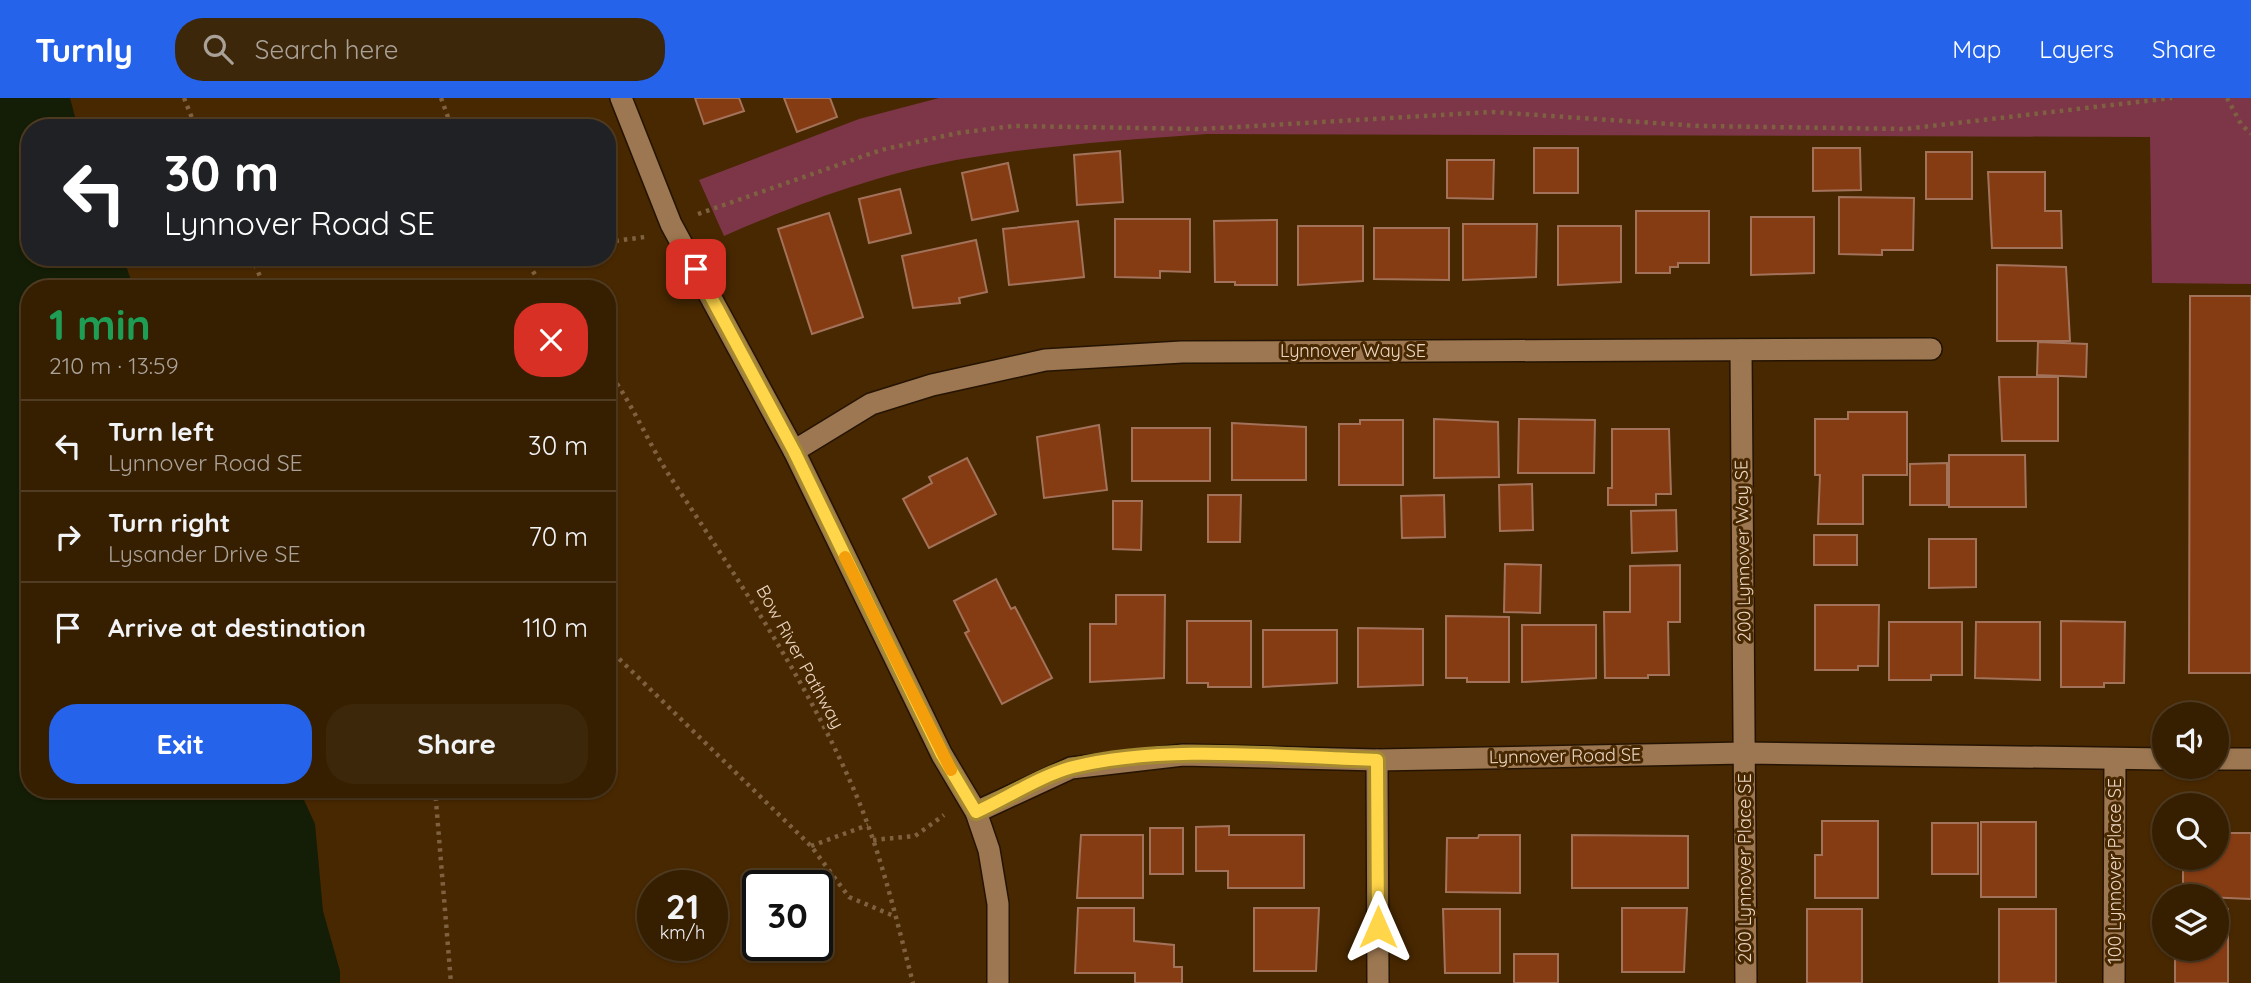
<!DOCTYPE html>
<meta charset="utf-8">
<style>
body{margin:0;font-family:Quicksand,sans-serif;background:#3d270a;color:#f1f3f6;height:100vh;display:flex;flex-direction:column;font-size:26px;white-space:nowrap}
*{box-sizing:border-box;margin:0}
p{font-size:23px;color:#aaa299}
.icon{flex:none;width:38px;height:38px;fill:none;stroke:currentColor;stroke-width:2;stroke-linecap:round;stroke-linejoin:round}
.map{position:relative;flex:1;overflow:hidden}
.panel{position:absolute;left:21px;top:182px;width:595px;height:518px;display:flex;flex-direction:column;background:#361e00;border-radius:28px;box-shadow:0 2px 5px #0004,0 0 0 2px #503c22}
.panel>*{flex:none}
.guide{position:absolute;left:21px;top:21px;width:595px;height:147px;border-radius:28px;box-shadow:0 2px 5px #0004,0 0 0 2px #503c22;background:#202124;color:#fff;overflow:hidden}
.tools{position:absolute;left:2152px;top:604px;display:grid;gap:14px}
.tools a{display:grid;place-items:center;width:77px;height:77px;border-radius:50%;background:#361e00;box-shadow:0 2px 5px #0004,0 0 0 2px #503c22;font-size:35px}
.speed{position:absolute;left:637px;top:772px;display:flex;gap:14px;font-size:35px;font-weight:700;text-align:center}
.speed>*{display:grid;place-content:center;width:91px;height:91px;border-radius:50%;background:#361e00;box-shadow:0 2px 5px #0004,0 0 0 2px #503c22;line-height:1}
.speed small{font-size:18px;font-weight:400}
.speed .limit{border:4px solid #111;border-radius:10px;background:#fff;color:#111}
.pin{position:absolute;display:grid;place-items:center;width:60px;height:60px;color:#fff;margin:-30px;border-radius:14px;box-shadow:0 4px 10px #0006}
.me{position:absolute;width:77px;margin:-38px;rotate:0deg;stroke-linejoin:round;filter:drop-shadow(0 0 5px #0008)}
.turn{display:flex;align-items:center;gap:24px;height:147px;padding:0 28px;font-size:32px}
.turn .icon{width:91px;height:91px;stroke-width:2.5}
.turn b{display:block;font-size:49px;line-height:60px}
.round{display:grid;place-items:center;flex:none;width:74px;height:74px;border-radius:28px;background:#3d270a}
.headline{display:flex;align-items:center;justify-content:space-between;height:119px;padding:0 28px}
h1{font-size:42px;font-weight:700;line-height:52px;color:#1e9e55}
.primary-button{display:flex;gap:14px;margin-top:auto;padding:14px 28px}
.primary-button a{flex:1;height:80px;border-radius:28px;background:#2563eb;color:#fff;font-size:28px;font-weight:700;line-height:80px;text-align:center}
.primary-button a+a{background:#3d270a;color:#f1f3f6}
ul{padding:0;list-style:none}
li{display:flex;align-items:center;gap:21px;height:91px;padding:0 28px;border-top:2px solid #503c22}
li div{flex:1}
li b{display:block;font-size:26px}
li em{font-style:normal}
header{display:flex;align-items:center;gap:42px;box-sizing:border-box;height:98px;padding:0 35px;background:#2563eb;color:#fff}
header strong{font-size:33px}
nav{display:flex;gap:38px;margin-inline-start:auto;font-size:24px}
.search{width:490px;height:63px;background:#3d270a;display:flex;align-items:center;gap:18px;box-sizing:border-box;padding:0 24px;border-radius:28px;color:#aaa299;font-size:26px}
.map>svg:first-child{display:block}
</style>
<header>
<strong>Turnly</strong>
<div class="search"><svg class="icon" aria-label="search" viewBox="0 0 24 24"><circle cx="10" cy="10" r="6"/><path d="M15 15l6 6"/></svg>Search here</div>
<nav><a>Map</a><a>Layers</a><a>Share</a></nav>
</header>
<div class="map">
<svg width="2251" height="885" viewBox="0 0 2251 885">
<rect width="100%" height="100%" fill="#482800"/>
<path fill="#7d3648" d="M939 0H2251V186L2152 185 2150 39 1207 36C1127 42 1047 47 968 60 883 74 802 104 724 138L699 82 859 21Z"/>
<path fill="#141d05" d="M0 0H70L78 30H30V159H123L134 191H30V691H299L315 726 323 813 340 873V885H0Z"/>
<g fill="#853c13" stroke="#a2725b" stroke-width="2">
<path d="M695 0H739L744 13 704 26Z"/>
<path d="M784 0H830L837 19 797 34Z"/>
<rect x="1534" y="50" width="44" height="45"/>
<path d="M1813 50H1860L1861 92 1813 93Z"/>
<path d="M1120 53 1123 104 1077 107 1074 57Z"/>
<rect x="1926" y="54" width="46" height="47"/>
<path d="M1447 62H1494L1493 101 1447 100Z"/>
<path d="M1008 65 1018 113 972 122 962 75Z"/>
<path d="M1988 74H2045V113H2061L2062 150H1992Z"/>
<path d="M900 91 911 135 869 145 859 101Z"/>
<path d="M1839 99 1914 100 1913 152H1882V157L1839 156Z"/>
<path d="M1636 113H1709V165H1678V169H1670V175H1636Z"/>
<path d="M829 115 863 219 812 236 778 131Z"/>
<path d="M1751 119H1814V175L1751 177Z"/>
<path d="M1115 121H1190V174L1160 173V180L1115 179Z"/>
<path d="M1277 122V187H1235V184H1215L1214 123Z"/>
<path d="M1078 123 1084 179 1009 187 1003 131Z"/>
<path d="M1463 126H1537L1536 179 1463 182Z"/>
<path d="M1298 128H1363V183L1298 187Z"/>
<path d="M1558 128H1621V184L1558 187Z"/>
<path d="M1374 130H1449V182L1374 181Z"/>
<path d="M976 142 987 194 959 200 960 205 913 210 902 158Z"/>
<path d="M1997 167 2066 169 2070 243H1997Z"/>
<path d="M2190 198H2251V575H2189Z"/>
<path d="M2038 244 2087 246 2086 279 2037 277Z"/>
<path d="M1999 279H2058V343H2002Z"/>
<path d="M1848 314H1907V377H1863V426H1818L1820 377H1815V321H1848Z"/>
<path d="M1434 321 1498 324 1499 379 1434 380Z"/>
<path d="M1519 321 1595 322 1594 375H1518Z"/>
<path d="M1360 322H1403V387H1339V326H1360Z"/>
<path d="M1232 325 1306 329V382H1232Z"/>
<path d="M1099 327 1107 392 1044 400 1037 339Z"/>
<rect x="1132" y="330" width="78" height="53"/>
<path d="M1612 331H1669L1671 396H1656V407H1608V390H1612Z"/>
<path d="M1949 357H2025L2026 409H1949Z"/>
<path d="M967 360 996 416 929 450 903 401 932 385 929 379Z"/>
<path d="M1947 365V407H1910V366Z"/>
<path d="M1532 386 1533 432 1500 433 1499 387Z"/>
<path d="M1208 397H1241L1240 444H1208Z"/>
<path d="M1444 397 1445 439 1402 440 1401 398Z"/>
<path d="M1113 403H1142L1141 452 1113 451Z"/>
<path d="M1676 412 1677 453 1632 455 1631 413Z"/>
<rect x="1814" y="437" width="43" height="30"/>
<path d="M1929 441H1976V489L1929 490Z"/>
<path d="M1505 466 1541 467 1540 515 1504 514Z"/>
<path d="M1680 467V524H1668L1669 577H1648V580H1605L1604 514H1630V468Z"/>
<path d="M996 481 1011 511 1015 509 1052 580 1002 606 965 535 969 533 954 503Z"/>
<path d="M1116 497H1165L1164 580 1090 584V526H1116Z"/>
<path d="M1815 507H1879L1878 568H1858V572H1815Z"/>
<path d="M1446 518 1509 519V584H1467V580H1446Z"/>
<path d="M1187 523H1251V589H1208V585H1187Z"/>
<path d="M2061 523 2125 524 2124 585H2104V589H2061Z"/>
<path d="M1889 524H1962V577H1931V582H1889Z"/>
<path d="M1976 524H2040V582L1975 580Z"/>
<path d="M1522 527H1596V580L1522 584Z"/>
<path d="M1358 530 1423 531V587L1358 589Z"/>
<path d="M1263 532H1337V585L1263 589Z"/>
<path d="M1822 723H1878V800H1815V757H1822Z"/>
<rect x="1981" y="724" width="55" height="75"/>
<rect x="1932" y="725" width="46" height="51"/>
<path d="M1229 728V737H1304V790H1228V773H1196V729Z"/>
<rect x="1150" y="730" width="33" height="46"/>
<path d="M2219 735H2251V801L2183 798V760H2217Z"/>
<path d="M1081 737H1143V800H1077Z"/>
<path d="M1479 737H1520V795L1446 794 1447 740H1478Z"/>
<path d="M1572 737 1688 738V790H1572Z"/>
<path d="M1078 810H1134V843L1174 847V869H1182V885H1135V875H1075Z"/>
<path d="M1254 810H1319L1316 873H1254Z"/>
<path d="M1622 810H1687L1684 874H1622Z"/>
<path d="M1443 811H1500V875H1445Z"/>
<rect x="1807" y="811" width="55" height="74"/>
<rect x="1999" y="811" width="57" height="74"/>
<path d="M2217 811H2228V885H2175V850H2217Z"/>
<rect x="1514" y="856" width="44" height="29"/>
</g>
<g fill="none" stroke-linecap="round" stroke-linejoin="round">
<defs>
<g id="minor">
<path d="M621 0 671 126 794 353 942 657 976 714 989 752 998 806V885"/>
<path d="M1741 252 1746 885"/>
<path d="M794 353 871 306 932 287 1045 262 1182 254 1931 251"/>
<path d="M2217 661H2251"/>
<path d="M1377 662 1378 885"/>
<path d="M976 714 1071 670 1183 657 1377 662 1745 655 2165 661"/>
<path d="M2114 885 2115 662"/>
</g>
</defs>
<use href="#minor" stroke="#251403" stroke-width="24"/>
<g stroke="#7e6140" stroke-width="4.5" stroke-dasharray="3.5 5" stroke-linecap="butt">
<path d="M184 0 196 30"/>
<path d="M441 0 452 30"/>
<path d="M2227 0 2241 26 2251 36"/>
<path d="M698 116 881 52 958 35 1013 28 1201 31 1492 14 1699 28 1905 31 2172 0"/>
<path d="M607 144 645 139"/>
<path d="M251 159 266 191"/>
<path d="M524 159 544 191"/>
<path d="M607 272C632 304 647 343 669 377 736 479 805 579 854 692 881 754 896 820 913 885"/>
<path d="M607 549 811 748 849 799 894 818"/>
<path d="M435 691 451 885"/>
<path d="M873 742 915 738 944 717"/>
<path d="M811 748 868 727"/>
</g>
<use href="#minor" stroke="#9c7751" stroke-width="21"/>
</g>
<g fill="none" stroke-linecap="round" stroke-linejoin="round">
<defs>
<path id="route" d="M696 171 794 353 942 657 976 714C1005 701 1042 677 1073 669 1167 646 1281 659 1377 662L1378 829"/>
</defs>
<use href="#route" stroke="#a68a30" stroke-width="18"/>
<use href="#route" stroke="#ffd54a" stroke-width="12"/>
<path stroke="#f59e0b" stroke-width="12" d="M845 459 951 672"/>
</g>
<g text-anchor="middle" stroke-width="6" stroke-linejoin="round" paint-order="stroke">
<g font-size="18" fill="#ecd7c3" stroke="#482800">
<text x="1353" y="259">Lynnover Way SE</text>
<text transform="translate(1743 453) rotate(-91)" y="6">200 Lynnover Way SE</text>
<text transform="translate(800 559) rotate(61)" y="6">Bow River Pathway</text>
<text transform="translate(1565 658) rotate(-1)" y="6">Lynnover Road SE</text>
<text transform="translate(1745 770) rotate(-90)" y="6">200 Lynnover Place SE</text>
<text transform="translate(2115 773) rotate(-90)" y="6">100 Lynnover Place SE</text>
</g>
</g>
</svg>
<div class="tools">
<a><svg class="icon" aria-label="sound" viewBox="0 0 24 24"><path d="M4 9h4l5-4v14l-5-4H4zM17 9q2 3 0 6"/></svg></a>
<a><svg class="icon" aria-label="search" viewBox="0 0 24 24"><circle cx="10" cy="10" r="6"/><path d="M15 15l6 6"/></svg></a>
<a><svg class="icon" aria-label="layers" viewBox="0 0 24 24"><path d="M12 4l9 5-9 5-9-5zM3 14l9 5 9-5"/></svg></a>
</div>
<div class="speed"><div>21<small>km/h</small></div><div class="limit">30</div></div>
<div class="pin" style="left:696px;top:171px;background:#d93025"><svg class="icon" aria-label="arrive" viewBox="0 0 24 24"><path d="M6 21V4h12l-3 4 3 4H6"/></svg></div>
<svg class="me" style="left:1378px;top:829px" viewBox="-20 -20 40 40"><path d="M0-17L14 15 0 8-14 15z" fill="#ffd54a" stroke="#fff" stroke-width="4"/></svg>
<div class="guide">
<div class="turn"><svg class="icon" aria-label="left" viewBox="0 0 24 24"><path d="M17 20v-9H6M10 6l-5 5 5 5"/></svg><div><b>30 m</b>Lynnover Road SE</div></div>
</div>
<section class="panel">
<div class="headline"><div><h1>1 min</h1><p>210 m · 13:59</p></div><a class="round" style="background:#d93025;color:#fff"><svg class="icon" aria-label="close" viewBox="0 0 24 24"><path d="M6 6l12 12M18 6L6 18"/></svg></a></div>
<ul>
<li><svg class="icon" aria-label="left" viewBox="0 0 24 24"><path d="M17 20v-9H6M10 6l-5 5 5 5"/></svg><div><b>Turn left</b><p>Lynnover Road SE</p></div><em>30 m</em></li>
<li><svg class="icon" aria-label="right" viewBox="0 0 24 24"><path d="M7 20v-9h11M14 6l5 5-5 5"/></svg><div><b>Turn right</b><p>Lysander Drive SE</p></div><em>70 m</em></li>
<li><svg class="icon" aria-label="arrive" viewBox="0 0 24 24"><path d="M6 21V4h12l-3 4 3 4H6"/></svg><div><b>Arrive at destination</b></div><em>110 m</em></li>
</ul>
<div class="primary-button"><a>Exit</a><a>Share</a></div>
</section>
</div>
